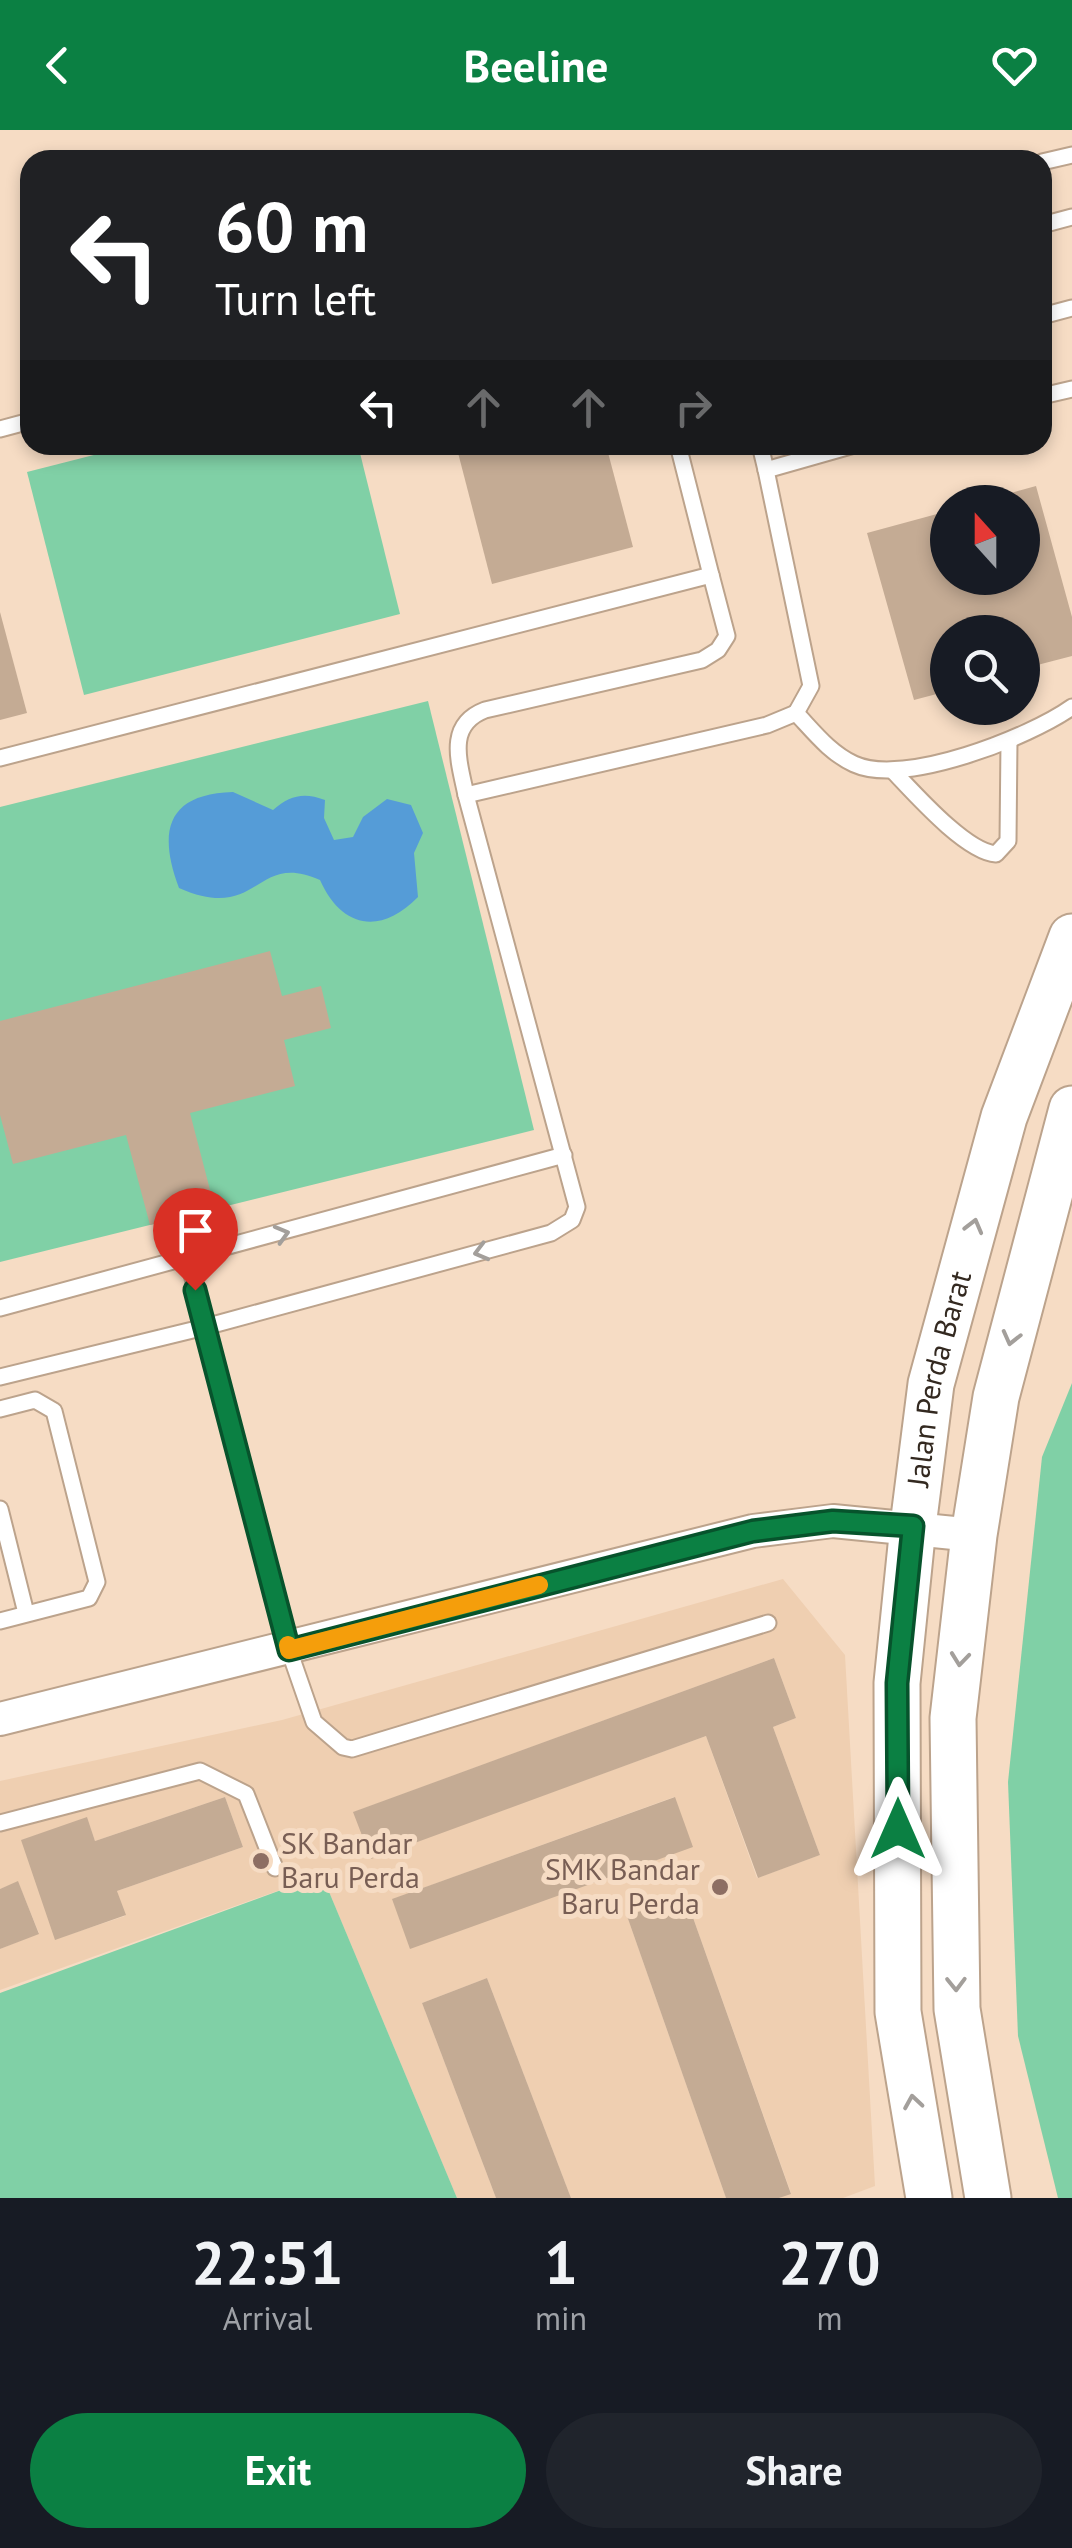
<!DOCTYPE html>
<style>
body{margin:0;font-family:"PT Sans",sans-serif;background:#20242c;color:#f1f3f6;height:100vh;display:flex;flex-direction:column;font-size:38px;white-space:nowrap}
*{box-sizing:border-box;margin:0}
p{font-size:32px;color:#9ea1a6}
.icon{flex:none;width:55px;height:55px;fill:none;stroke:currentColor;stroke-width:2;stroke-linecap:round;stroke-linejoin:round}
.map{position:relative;height:2068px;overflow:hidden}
.drawer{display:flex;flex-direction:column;background:#171b24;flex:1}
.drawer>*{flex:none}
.hud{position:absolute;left:20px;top:20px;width:1032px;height:305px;border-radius:30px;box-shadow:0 5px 15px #0003;background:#202124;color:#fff;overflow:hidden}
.needle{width:65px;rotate:339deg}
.tools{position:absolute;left:930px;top:355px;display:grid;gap:20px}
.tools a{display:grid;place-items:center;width:110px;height:110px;border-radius:50%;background:#171b24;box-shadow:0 5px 15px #0003;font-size:50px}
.pin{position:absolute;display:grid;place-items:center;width:85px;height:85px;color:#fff;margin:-102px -42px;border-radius:50% 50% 50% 0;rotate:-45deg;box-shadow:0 0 10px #0007}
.pin .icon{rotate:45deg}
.me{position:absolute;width:110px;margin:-55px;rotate:0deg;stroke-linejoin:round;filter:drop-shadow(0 0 8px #0008)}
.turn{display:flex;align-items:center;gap:35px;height:210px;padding:0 30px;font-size:45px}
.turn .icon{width:130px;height:130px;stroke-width:2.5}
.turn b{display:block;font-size:70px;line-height:85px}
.lanes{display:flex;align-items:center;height:95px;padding:0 30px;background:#0003;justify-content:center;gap:50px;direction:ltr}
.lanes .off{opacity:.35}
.eta{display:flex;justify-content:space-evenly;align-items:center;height:170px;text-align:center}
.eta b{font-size:60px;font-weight:700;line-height:70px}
.cta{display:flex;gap:20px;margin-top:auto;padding:20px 30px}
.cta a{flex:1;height:115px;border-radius:60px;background:#0b8043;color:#fff;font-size:40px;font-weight:700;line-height:115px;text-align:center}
.cta a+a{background:#20242c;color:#f1f3f6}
header{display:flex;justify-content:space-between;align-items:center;height:130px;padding:0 30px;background:#0b8043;color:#fff;font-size:45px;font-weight:700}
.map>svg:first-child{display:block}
</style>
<header><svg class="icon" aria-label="back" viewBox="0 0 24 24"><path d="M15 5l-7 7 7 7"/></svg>Beeline<svg class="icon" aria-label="heart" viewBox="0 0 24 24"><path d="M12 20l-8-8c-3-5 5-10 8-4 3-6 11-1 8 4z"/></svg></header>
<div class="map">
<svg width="1072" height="2068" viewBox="0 0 1072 2068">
<rect width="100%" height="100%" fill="#f6dcc4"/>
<path fill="#efcfb1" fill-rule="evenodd" d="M783 1449 845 1525 875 2056 843 2068H779L791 2063 685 1765 627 1786 726 2068H571L487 1848 422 1873 496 2068H457L322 1745 0 1860V1819L39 1803 18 1752 0 1759V1651L282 1590ZM774 1528 796 1588 773 1597 820 1725 757 1748 706 1606 371 1728 354 1682ZM225 1667 243 1717 117 1761 125 1786 56 1809 22 1710 87 1688 95 1711ZM674 1667 692 1717 392 1770 393 1769Z"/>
<g fill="#80d0a6">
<path d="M133 315H358L400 484 84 565 27 342Z"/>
<path d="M428 571 534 1000 0 1132V677Z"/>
<path d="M1072 1253V2068H1058L1018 1906 1008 1652 1042 1327Z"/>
<path d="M322 1745 457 2068H0V1863Z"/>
</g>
<path fill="#559cd7" d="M233 662 273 680C290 665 304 662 325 670L324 688 334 710 353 707 363 687 387 669 411 675 423 703 414 723 418 767C381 805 342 799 320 750 254 720 260 794 179 758 158 702 166 664 233 662Z"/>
<g fill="#c4ab94">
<path d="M456 315H606L633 417 492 454Z"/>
<path d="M1036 356 1072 487V526L1022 539V502H948V561L914 570 867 403 948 381V448H1022V372L982 371Z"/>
<path d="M0 482 27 583 0 590Z"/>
<path d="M270 821 282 866 321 856 331 898 284 910 295 956 190 983 215 1079 150 1095 126 1005 13 1034 0 985V891Z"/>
<path d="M774 1528 796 1588 773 1597 820 1725 758 1748 706 1606 371 1729 353 1682Z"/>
<path d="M225 1667 243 1717 117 1761 126 1785 55 1810 21 1710 87 1687 95 1711Z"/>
<path d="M675 1667 693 1717 410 1819 392 1769Z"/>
<path d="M18 1751 39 1804 0 1819V1759Z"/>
<path d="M685 1765 791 2064 779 2068H726L627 1786Z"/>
<path d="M487 1848 571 2068H496L422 1873Z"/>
</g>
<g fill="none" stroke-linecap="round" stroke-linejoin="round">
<defs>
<g id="lane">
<path d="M1042 32 1072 25"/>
<path d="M1042 95 1072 87"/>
<path d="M1042 186 1072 178"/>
<path d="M1042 266 1072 259"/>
<path d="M0 299 30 291"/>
<path d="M760 315 766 340"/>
<path d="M796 583 811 556 766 340 854 315"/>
<path d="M0 628 711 445 678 315"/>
<path d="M893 641C915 664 966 722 996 724L1008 711 1009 611"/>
<path d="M466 665 767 595 796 583C814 602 830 623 854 634 904 657 1030 607 1072 577"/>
<path d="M188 1129 289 1520 314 1592 343 1617 352 1619 768 1493"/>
<path d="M0 1178 564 1025"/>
<path d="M0 1247 205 1197 551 1103 572 1090 577 1077 466 665C459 631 446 595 485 580L702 530 718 520 727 506 711 445"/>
<path d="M0 1279 35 1270 54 1281 97 1452 89 1468 0 1491"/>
<path d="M0 1379 26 1483"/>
<path d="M0 1693 200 1641 246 1664 275 1738"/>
</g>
<path id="street" d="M0 1589 753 1401 833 1391 974 1405"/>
<g id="secondary">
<path id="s1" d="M929 2068 898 1882 897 1553 913 1396 931 1254 1004 987 1072 807"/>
<path d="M988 2068 957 1879 953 1588 974 1405 996 1267 1072 979"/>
</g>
</defs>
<use href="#lane" stroke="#bca38c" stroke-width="19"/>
<use href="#street" stroke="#bca38c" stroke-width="36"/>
<use href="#secondary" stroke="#bca38c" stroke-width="49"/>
<use href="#lane" stroke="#fff" stroke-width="15"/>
<use href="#street" stroke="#fff" stroke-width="32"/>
<use href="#secondary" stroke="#fff" stroke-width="45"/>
</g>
<defs><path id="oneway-chevron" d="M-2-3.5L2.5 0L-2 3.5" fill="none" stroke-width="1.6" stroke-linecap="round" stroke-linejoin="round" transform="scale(2.5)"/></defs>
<g stroke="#a39f9b">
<use href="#oneway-chevron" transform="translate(974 1096) rotate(-75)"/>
<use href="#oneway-chevron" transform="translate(282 1104) rotate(-16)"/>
<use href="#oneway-chevron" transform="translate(481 1122) rotate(165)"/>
<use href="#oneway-chevron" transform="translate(1011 1208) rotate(104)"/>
<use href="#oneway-chevron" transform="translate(960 1529) rotate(96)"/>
<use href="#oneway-chevron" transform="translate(956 1854) rotate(89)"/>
<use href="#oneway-chevron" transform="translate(913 1972) rotate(-99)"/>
</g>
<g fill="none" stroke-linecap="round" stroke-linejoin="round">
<defs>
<path id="route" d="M195 1160 289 1520 753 1401 833 1391 913 1396 897 1553 898 1699"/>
</defs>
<use href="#route" stroke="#07532c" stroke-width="25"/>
<use href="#route" stroke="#0b8043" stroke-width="18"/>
<path stroke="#f59e0b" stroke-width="18" d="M288 1515 289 1520 539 1455"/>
</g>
<g fill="#8d6e63" stroke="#f6dcc4" stroke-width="4">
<circle cx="261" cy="1731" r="10"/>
<circle cx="720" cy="1757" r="10"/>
</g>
<g text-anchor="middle" stroke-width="10" stroke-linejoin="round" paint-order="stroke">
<g font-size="30" fill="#332920" stroke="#f6dcc4">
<text dy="10" stroke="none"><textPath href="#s1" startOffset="825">Jalan Perda Barat</textPath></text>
</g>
<g font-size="30" fill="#785e54" stroke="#f6dcc4" text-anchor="start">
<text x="281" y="1724">SK Bandar<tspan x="281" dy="34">Baru Perda</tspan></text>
<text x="700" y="1750" text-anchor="end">SMK Bandar<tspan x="700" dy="34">Baru Perda</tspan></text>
</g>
</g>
</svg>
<div class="tools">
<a><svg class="needle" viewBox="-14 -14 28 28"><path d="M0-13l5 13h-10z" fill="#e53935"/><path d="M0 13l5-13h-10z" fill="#9ea1a6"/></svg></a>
<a><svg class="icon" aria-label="search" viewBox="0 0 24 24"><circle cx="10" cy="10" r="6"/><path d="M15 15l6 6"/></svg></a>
</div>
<div class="pin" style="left:195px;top:1160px;background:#d93025"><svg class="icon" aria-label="arrive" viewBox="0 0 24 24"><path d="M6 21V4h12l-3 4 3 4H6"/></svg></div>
<svg class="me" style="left:898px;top:1699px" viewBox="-20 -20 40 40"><path d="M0-17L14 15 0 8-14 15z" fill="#0b8043" stroke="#fff" stroke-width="4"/></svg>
<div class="hud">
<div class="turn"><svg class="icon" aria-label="left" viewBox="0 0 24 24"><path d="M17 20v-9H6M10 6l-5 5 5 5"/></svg><div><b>60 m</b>Turn left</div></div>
<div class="lanes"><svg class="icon" aria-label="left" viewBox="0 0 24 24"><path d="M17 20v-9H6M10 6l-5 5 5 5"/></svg><svg class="icon off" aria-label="ahead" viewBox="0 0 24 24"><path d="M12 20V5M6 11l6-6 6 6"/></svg><svg class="icon off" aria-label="ahead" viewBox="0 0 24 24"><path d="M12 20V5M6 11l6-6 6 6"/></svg><svg class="icon off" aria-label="right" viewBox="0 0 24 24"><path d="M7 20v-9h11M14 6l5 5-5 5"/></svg></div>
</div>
</div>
<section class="drawer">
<div class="eta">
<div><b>22:51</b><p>Arrival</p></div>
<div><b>1</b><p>min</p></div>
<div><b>270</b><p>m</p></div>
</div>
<div class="cta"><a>Exit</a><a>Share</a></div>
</section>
